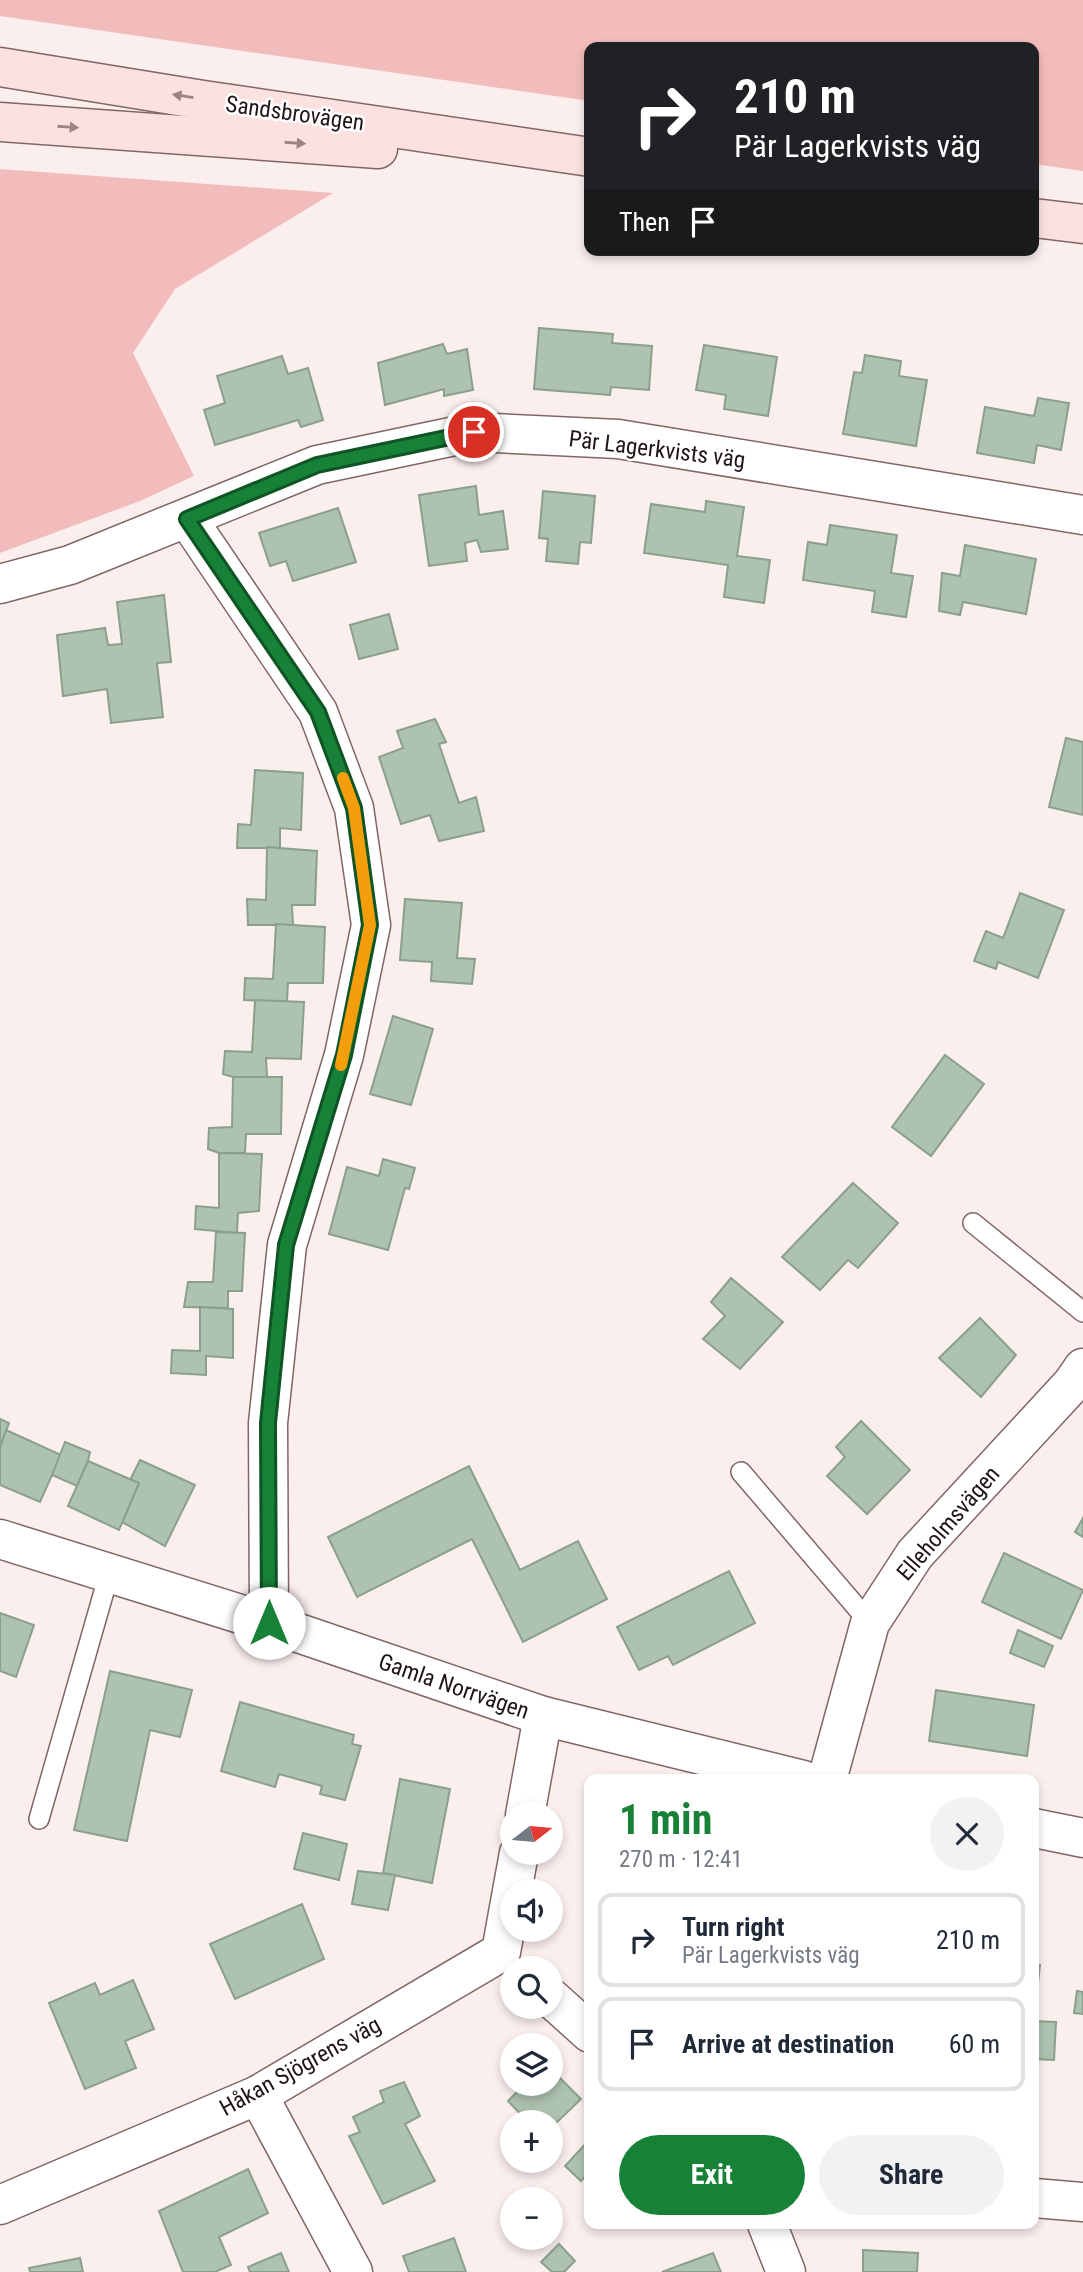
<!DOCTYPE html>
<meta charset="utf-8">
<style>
body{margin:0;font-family:"Roboto Condensed",sans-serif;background:#f2f2f3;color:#1f2937;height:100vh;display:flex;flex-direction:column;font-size:26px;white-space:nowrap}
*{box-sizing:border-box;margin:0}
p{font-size:23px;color:#747a83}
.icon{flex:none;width:38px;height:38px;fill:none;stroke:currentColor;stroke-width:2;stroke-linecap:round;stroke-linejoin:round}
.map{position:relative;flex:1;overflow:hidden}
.details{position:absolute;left:584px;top:1774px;width:455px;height:455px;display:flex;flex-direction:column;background:#fff;border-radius:14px;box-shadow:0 4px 10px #0003}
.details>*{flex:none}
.banner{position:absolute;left:584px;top:42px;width:455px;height:214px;border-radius:14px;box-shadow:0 4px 10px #0003;background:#202124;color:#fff;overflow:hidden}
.needle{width:46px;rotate:74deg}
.buttons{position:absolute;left:500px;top:1802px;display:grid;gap:14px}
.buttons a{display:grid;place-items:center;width:63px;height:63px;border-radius:50%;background:#fff;box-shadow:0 4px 10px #0003;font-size:35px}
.pin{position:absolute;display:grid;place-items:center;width:60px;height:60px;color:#fff;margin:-30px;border:4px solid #fff;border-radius:50%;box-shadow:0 2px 7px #0007}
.me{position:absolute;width:77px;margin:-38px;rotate:0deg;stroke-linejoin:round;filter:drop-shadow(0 0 5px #0008)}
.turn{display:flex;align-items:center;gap:24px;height:147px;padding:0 35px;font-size:32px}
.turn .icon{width:91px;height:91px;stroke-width:2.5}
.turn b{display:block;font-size:49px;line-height:60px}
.then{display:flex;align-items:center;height:66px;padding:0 35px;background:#0003;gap:14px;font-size:26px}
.round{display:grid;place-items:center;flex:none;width:74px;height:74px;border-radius:37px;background:#f2f2f3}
.summary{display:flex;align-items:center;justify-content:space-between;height:119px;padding:0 35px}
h1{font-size:42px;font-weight:700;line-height:52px;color:#178137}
.primary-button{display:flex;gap:14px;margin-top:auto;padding:14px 35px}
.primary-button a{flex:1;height:80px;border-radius:42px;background:#178137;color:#fff;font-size:28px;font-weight:700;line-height:80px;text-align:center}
.primary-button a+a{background:#f2f2f3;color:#1f2937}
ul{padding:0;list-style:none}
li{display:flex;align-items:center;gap:21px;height:94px;margin:0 14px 10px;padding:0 21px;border:4px solid #e0e1e3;border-radius:14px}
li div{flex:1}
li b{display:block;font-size:26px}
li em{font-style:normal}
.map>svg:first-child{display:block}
</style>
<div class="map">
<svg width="1083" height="2272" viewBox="0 0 1083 2272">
<rect width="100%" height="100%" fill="#fbefee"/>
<g fill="#f3bcbc">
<path d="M0 0H1083V171L1034 164V47H590V101L0 16Z"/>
<path d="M0 169 333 193 175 289 133 353 194 476 140 501 0 553Z"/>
</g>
<g fill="#adc2af" stroke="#8b9f8d" stroke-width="2">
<path d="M539 328 613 334 612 343 652 346 649 390 611 387 610 395 534 389Z"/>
<path d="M443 344 447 354 467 349 473 390 444 396V389L385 405 378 363Z"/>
<path d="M704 345 777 357 768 416 724 409 726 395 696 390Z"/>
<path d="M865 355 901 361 899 376 927 380 916 446 843 434 854 372 862 373Z"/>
<path d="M282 356 288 374 308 368 323 420 301 427 298 420 215 445 204 410 225 403 217 376Z"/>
<path d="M1038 398 1069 403 1061 450 1037 445 1034 463 977 453 985 407 1034 416Z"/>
<path d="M476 486 479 515 503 511 508 549 481 552 477 540 465 543 467 561 429 566 419 495Z"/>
<path d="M543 491 595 496 591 543 580 542 578 564 546 561 548 539 539 538Z"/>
<path d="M706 501 744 507 737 556 770 560 764 603 724 597 728 565 644 553 651 504 705 512Z"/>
<path d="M338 508 356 562 293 581 286 561 270 566 259 533Z"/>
<path d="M830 525 897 535 891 573 913 576 906 617 872 612 875 591 803 580 808 542 827 545Z"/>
<path d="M965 545 1036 559 1026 614 963 602 960 615 939 611 942 573 960 576Z"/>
<path d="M164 595 171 662 157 663 163 717 111 723 107 689 63 696 57 635 105 628 108 645 122 644 117 602Z"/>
<path d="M389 614 398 649 359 659 350 625Z"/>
<path d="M435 719 446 742 439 744 459 803 476 797 484 831 439 841 430 815 401 824 379 757 403 748 397 731Z"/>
<path d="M1066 738 1083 742V815L1049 807Z"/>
<path d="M255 770 303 773 301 830 280 828V848H237L238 824 251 825Z"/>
<path d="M267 847 317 851 315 905H292L293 925H248L247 899 266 900Z"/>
<path d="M1020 893 1064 910 1038 978 998 962 996 969 974 961 986 931 1003 938Z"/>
<path d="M405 899 462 903 457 958 475 959 472 984 431 981 432 962 400 960Z"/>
<path d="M276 924 325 927 323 983H288L287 1002 244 1000 245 978 273 979Z"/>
<path d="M255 1000 304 1002 301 1059 266 1058 267 1077H233L223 1074 225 1051 252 1052Z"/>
<path d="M393 1016 433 1029 411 1105 370 1094Z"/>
<path d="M945 1055 984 1084 931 1156 892 1127Z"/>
<path d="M233 1077H282L281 1134H246L245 1153H219L208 1149 209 1128 232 1127Z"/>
<path d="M219 1153 262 1154 259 1211 238 1213 237 1233 195 1229 196 1206 219 1208Z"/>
<path d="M383 1159 415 1168 409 1189 405 1188 388 1250 329 1234 347 1167 379 1176Z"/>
<path d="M853 1183 898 1223 858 1268 848 1260 820 1290 782 1257Z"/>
<path d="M216 1232 245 1233 242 1291H228V1308L184 1307 188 1282H213Z"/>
<path d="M731 1278 783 1322 740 1369 703 1339 725 1316 711 1302Z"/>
<path d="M200 1307 233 1309V1358L206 1356V1375L171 1373 172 1350 200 1351Z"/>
<path d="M980 1318 1016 1355 981 1397 939 1358Z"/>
<path d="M0 1419 9 1423 0 1448Z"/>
<path d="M861 1421 910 1470 867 1514 827 1476 845 1457 836 1447Z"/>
<path d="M6 1430 61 1455 40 1502 0 1485V1448Z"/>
<path d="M65 1442 90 1452 88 1461 77 1486 52 1475Z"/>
<path d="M140 1460 195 1485 165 1546 122 1522 139 1483 130 1480Z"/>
<path d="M88 1461 139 1483 119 1530 68 1506Z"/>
<path d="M469 1466 520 1570 578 1541 607 1599 523 1642 472 1539 357 1597 328 1537Z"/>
<path d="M1083 1518V1537L1075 1532Z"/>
<path d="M1004 1553 1083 1590 1061 1639 982 1602Z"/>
<path d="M729 1571 755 1623 673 1665 668 1656 639 1670 617 1627Z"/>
<path d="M0 1613 34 1625 16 1677 0 1671Z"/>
<path d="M1018 1630 1053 1646 1044 1667 1010 1653Z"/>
<path d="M110 1671 192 1690 180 1737 150 1730 127 1841 74 1830Z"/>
<path d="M936 1690 1034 1705 1027 1756 929 1741Z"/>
<path d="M240 1702 354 1735 352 1744 361 1746 345 1800 320 1794 322 1786 279 1774 275 1787 221 1771Z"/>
<path d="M400 1779 450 1789 432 1883 383 1873Z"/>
<path d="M303 1833 347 1844 339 1880 294 1869Z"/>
<path d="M358 1871 395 1875 388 1910 352 1904Z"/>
<path d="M302 1904 324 1959 235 1999 210 1944Z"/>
<path d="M1034 1965H1040L1036 2000 1034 1999Z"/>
<path d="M133 1980 154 2029 125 2041 136 2068 85 2089 49 2003 95 1983 100 1995Z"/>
<path d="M1077 1991 1083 1992V2014L1074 2013Z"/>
<path d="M1034 2021 1056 2022 1054 2060 1034 2059Z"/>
<path d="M551 2069 581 2099 551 2128V2123H529L508 2101 525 2084H551Z"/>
<path d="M404 2082 420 2116 405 2124 435 2181 383 2204 349 2136 360 2132 353 2117 384 2102 380 2091Z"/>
<path d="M590 2139V2171L581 2181 565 2166Z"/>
<path d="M248 2169 268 2213 219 2237 231 2265 215 2272H183L159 2211Z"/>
<path d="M454 2238 466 2272H409L403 2256Z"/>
<path d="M559 2244 575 2261 564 2272H552L541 2262Z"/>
<path d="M863 2250 918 2253 917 2272H863Z"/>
<path d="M281 2253 289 2272H250L248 2267Z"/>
<path d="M713 2253 721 2272H662Z"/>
<path d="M80 2258 83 2272H30L29 2268Z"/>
</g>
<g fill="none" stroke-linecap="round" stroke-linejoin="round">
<defs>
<g id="lane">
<path d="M973 1223 1083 1312"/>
<path d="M741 1472 870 1623"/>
<path d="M39 1819 109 1574"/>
</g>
<g id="street">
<path d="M187 518 318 712 354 808 371 925 344 1055 287 1245 268 1423 269 1623"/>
<path d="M0 584 70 565 317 465 474 432 618 439 1083 515"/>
<path d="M0 1539 269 1623 543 1716 803 1780"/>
<path d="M827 1780 870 1623 915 1554 1072 1384 1083 1368"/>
<path d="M525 1815 543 1716"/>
<path d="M1034 1828 1083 1838"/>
<path d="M551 1998 590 2033"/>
<path d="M258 2095 353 2272"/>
<path d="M1034 2198 1083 2202"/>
<path d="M0 2205 258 2095 501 1952 519 1853"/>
<path d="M767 2224 786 2272"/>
</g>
<g id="secondary">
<path d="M0 67 203 100 590 157"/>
<path d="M0 122 378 149"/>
<path d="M1034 218 1083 224"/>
</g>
</defs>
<use href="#lane" stroke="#816666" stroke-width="22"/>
<use href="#street" stroke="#816666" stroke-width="41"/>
<use href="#secondary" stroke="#816666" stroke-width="41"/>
<use href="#lane" stroke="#fff" stroke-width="19"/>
<use href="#street" stroke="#fff" stroke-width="38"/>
<use href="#secondary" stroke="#fce1e1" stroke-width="38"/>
</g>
<defs><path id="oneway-solid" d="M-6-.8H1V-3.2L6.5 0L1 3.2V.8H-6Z" transform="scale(1.75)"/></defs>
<g fill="#998585">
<use href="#oneway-solid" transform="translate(183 96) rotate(-171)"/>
<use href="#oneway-solid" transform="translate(68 127) rotate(4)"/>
<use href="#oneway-solid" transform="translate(295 143) rotate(4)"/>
</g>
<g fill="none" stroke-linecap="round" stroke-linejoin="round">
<defs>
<path id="route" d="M269 1623 268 1423 286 1245 344 1055 370 925 354 808 318 712 187 519 317 465 474 432"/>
</defs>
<use href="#route" stroke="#0f5424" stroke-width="18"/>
<use href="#route" stroke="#178137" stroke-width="12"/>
<path stroke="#f59e0b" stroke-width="12" d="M341 1065 370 925 354 808 343 778"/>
</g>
<g text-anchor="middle" stroke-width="5" stroke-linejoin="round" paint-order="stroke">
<g font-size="23" fill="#201515" stroke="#fff">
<text transform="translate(295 113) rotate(8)" y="8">Sandsbrovägen</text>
<text transform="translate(657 449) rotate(7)" y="8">Pär Lagerkvists väg</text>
<text transform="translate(948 1523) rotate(-49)" y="8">Elleholmsvägen</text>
<text transform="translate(454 1686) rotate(19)" y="8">Gamla Norrvägen</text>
<text transform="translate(300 2066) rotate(-29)" y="8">Håkan Sjögrens väg</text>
</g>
</g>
</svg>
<div class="buttons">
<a><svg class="needle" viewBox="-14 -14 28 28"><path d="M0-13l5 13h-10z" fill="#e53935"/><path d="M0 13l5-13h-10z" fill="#747a83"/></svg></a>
<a><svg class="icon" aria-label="sound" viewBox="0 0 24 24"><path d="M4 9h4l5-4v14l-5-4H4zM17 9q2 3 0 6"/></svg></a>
<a><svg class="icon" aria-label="search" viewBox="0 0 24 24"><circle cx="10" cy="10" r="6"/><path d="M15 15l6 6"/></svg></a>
<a><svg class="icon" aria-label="layers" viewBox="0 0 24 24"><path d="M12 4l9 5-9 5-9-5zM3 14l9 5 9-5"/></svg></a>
<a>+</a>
<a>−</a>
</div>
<div class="pin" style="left:474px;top:432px;background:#d93025"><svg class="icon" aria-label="arrive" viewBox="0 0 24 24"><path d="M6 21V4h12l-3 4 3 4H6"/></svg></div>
<svg class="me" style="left:269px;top:1623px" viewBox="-20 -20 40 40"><circle r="19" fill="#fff"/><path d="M0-13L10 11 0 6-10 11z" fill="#178137"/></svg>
<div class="banner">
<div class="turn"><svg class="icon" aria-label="right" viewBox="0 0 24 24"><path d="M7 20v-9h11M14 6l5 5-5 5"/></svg><div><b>210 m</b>Pär Lagerkvists väg</div></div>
<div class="then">Then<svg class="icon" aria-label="arrive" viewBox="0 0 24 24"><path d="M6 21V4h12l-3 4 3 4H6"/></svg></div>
</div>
<section class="details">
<div class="summary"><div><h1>1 min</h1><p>270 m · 12:41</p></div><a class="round"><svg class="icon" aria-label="close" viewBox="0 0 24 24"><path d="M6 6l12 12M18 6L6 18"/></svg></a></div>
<ul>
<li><svg class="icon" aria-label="right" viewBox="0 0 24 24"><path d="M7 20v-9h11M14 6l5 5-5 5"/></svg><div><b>Turn right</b><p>Pär Lagerkvists väg</p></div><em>210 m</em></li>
<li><svg class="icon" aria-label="arrive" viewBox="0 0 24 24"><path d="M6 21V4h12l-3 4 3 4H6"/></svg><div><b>Arrive at destination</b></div><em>60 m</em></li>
</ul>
<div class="primary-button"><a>Exit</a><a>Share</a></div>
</section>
</div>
